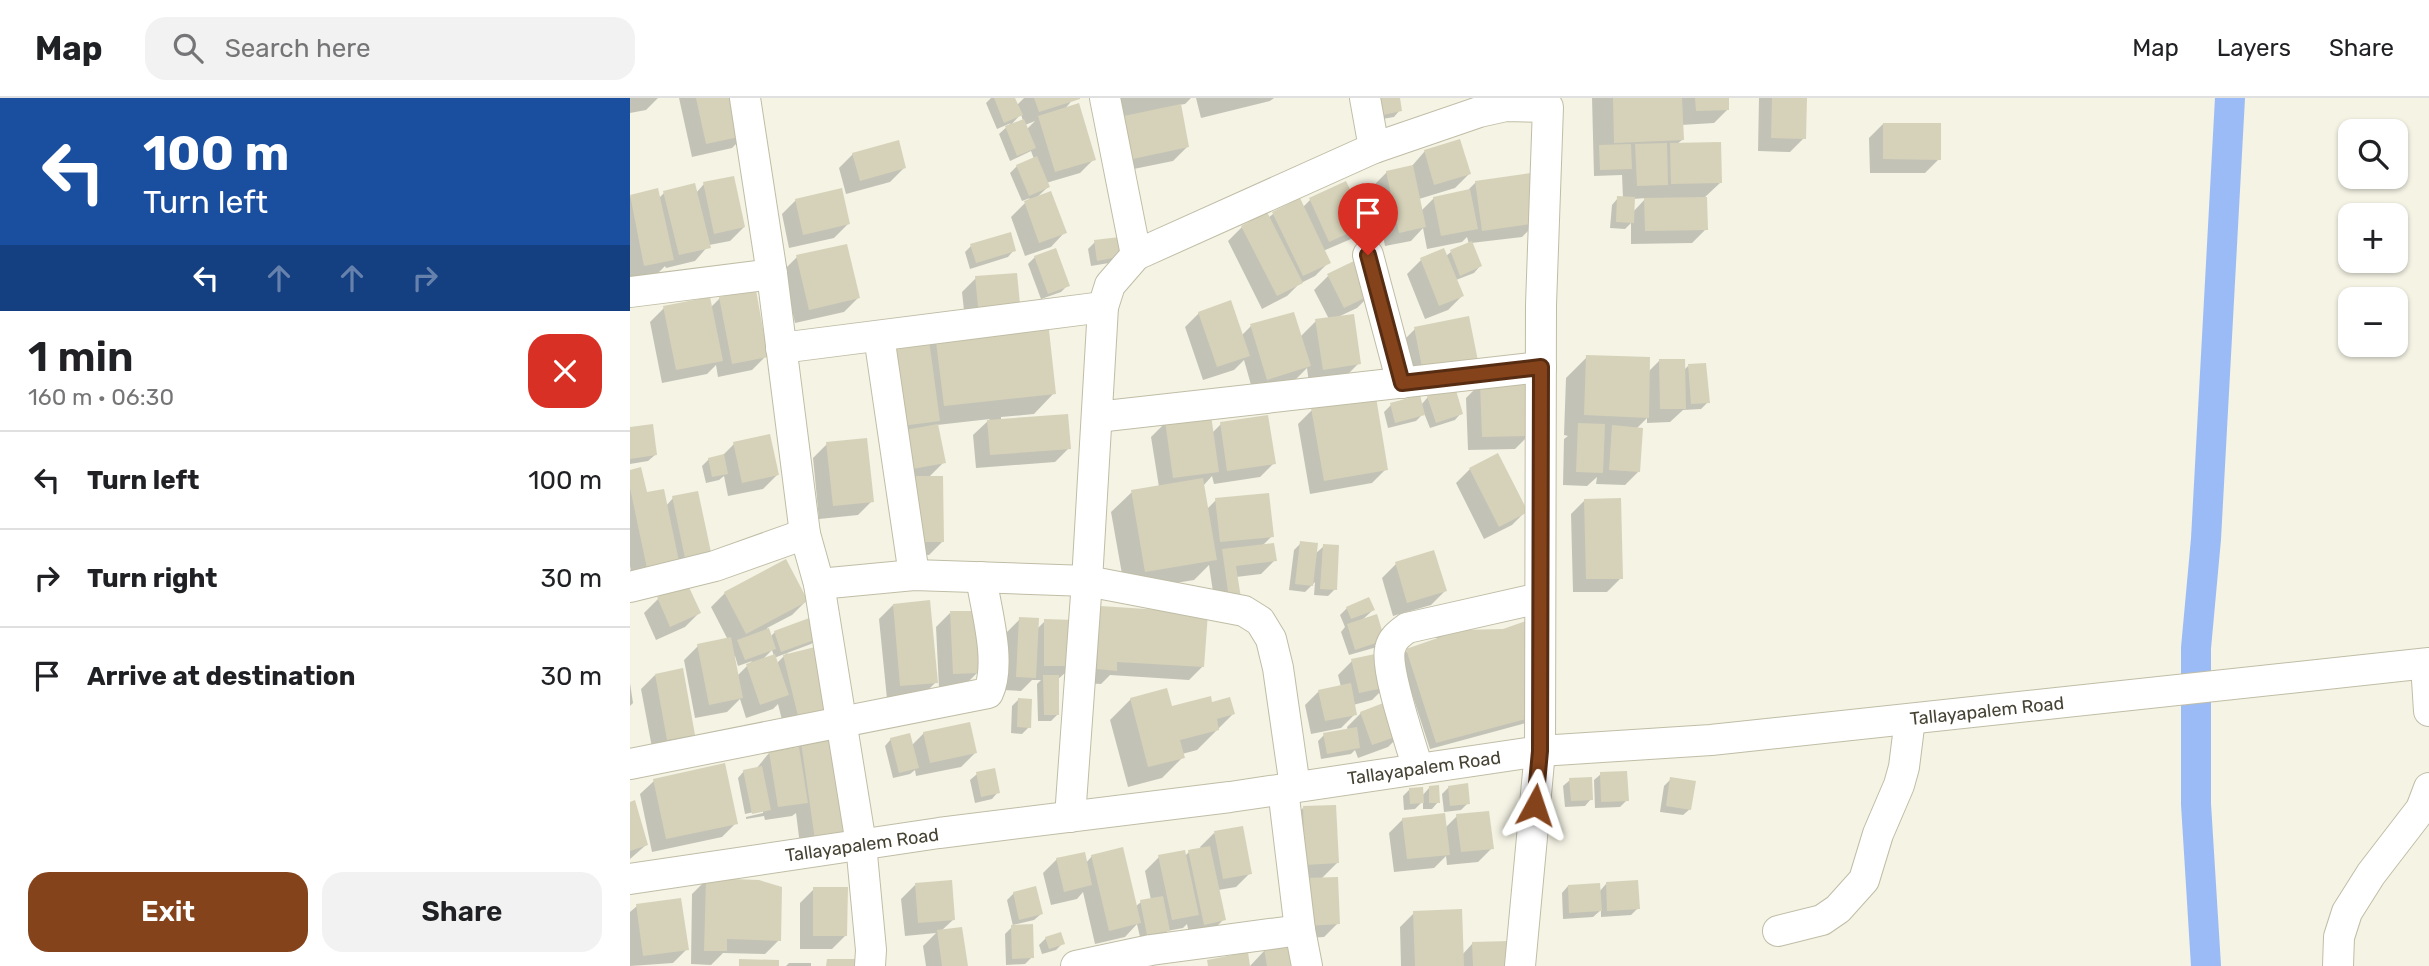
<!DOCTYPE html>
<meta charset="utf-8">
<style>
body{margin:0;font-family:Rubik,sans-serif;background:#f2f2f2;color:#202124;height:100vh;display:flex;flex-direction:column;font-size:26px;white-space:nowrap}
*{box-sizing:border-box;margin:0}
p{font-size:23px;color:#757577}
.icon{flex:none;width:38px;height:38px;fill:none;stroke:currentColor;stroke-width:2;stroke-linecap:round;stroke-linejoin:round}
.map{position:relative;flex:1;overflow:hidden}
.drawer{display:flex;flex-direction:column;background:#fff;width:630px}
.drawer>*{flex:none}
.guide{background:#1a4fa0;color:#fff;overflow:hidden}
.controls{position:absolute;left:1708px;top:21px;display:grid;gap:14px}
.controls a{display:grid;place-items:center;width:70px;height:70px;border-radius:14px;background:#fff;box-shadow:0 2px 5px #0004;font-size:35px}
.pin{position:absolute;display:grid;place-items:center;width:60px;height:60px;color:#fff;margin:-72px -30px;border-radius:50% 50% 50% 0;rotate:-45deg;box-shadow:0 0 7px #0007}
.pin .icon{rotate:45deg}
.me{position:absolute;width:77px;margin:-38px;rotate:5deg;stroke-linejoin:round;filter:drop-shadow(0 0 5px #0008)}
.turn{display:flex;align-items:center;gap:24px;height:147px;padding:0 28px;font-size:32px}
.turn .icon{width:91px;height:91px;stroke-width:2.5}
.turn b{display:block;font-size:49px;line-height:60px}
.lanes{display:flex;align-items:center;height:66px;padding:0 28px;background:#0003;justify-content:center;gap:35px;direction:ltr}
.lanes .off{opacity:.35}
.round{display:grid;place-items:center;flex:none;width:74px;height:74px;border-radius:21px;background:#f2f2f2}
.summary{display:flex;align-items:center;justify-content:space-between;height:119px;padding:0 28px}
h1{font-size:42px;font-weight:600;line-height:52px}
.action{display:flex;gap:14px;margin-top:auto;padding:14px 28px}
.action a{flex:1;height:80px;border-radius:21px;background:#84431b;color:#fff;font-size:28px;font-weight:600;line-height:80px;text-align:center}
.action a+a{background:#f2f2f2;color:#202124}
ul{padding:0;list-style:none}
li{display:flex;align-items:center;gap:21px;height:98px;padding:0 28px;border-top:2px solid #e0e0e0}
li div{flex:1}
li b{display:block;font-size:26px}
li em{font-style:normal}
header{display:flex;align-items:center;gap:42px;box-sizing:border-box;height:98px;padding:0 35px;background:#fff;border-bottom:2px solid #e0e0e0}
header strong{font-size:33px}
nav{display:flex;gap:38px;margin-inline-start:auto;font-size:24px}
.search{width:490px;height:63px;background:#f2f2f2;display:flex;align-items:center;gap:18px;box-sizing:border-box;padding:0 24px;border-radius:21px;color:#757577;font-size:26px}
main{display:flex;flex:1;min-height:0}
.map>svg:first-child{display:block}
</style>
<header>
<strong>Map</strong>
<div class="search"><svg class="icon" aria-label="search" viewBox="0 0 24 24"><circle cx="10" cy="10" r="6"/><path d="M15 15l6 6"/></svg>Search here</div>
<nav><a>Map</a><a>Layers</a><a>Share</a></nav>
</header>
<main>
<section class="drawer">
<div class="guide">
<div class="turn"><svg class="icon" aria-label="left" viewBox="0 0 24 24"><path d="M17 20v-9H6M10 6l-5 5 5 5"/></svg><div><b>100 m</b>Turn left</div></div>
<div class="lanes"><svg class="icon" aria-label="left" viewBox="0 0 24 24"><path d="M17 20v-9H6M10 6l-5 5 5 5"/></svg><svg class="icon off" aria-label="ahead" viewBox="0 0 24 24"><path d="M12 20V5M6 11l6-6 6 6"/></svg><svg class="icon off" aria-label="ahead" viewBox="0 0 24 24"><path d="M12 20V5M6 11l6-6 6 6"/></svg><svg class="icon off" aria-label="right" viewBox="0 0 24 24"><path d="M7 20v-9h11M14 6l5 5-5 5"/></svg></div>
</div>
<div class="summary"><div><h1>1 min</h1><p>160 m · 06:30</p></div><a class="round" style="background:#d93025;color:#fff"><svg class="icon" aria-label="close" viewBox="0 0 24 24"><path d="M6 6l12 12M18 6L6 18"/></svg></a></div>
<ul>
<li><svg class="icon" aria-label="left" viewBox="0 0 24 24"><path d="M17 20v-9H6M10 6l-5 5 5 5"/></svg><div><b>Turn left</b></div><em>100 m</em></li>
<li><svg class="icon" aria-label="right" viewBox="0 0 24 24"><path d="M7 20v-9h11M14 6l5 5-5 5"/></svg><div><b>Turn right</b></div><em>30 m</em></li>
<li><svg class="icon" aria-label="arrive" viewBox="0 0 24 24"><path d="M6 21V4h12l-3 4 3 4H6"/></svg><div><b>Arrive at destination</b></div><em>30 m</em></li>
</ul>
<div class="action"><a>Exit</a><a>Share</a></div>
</section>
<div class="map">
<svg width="1799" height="868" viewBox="0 0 1799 868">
<rect width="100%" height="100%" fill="#f4f3e4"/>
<g fill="#0003" fill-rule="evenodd">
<path d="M0 0H28L16 12 0 15Z"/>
<path d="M49 0H108L116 36 102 50 62 59Z"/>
<path d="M361 0H384L387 7 394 0H444L434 12 464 61 450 75 416 85 418 89 405 101 434 135 421 149 395 158 381 119 400 100 392 103 380 75 387 68 404 61 401 53 380 63 369 36 381 25 367 31 356 5ZM391 16 393 23 379 29ZM405 23 397 31 395 27Z"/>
<path d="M485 0H561L555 6 549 7 557 49 543 63 484 75Z"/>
<path d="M566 0H644L640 3 571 20Z"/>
<path d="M768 0 770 12 764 19 746 22Z"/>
<path d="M962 0H1097L1098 11 1084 25 1051 27 1052 42 1047 46 1090 85 1075 99 1076 131 1062 145 1001 146V125L995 131 980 130 982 107 988 100 993 101 992 77 964 78ZM1016 100 1003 114V101Z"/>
<path d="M1129 0H1175L1174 40 1160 54 1128 53Z"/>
<path d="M1253 26 1309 61 1295 75H1240L1239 40Z"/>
<path d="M795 53 839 76 825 90 789 101 791 113 804 100 836 94 846 84 906 125 892 139 841 145 850 168 844 175 826 182 832 198 818 212 795 221 777 176 791 162 813 152 816 158 821 154 839 146 837 139 832 144 797 151 793 130 781 143 755 148 743 88 757 74 781 69Z"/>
<path d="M223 56 274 70 260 84 216 96 209 70Z"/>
<path d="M74 86 114 129 100 143 79 147 65 163 36 170 35 168 28 175 0 181V99L27 92 29 100 34 95H66Z"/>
<path d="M166 102 218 126 204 140 159 150 152 116Z"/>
<path d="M680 102 735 127 721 141 693 153 699 164 685 178 669 186 657 198 632 211 598 143 612 129 638 120 643 116 672 110Z"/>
<path d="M489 140 485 164 461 168 458 151 465 144Z"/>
<path d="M341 148 384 152 378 159 340 171 335 154Z"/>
<path d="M167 159 228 200 214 214 165 225 153 173Z"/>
<path d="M405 159 438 187 431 194 411 201 398 166Z"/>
<path d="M698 178 741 196 727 210 708 219 729 265 715 279 679 285 677 270 665 282 623 294 614 262 604 272 573 282 555 229 569 215 611 238 621 228 670 239 686 223 699 221 684 192Z"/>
<path d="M346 180 388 205 335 222 332 194Z"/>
<path d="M90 200 136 258 122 272 88 279 86 267 77 276 32 285 20 224 34 210H80Z"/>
<path d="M838 220 779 287 771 245 785 231Z"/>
<path d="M306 238 424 295 404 316 371 319V322L439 350 425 364 346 370 343 337 360 321 307 327 314 364 298 380 313 443 299 457H274L273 394 286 381 269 384 249 263Z"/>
<path d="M957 259 1018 274 1029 263 1053 273 1058 268 1078 304 1071 311 1053 312 1040 324 1017 325V320L1006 331 1009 373 995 387 966 386 967 379 957 388 933 387 934 341 938 338 934 337 936 280Z"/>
<path d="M850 286 899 337 885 351 838 352 836 300Z"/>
<path d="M798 299 831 315 825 322 800 330 794 315 786 323 758 330 754 314 761 307H791Z"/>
<path d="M682 312 756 371 742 385 680 396 668 326Z"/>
<path d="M535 325 582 335 591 326 644 365 630 379 584 386 582 378 573 388 577 411 586 402 642 438 632 448 645 462 631 476 606 479 609 499 586 514 579 467 564 482 495 493 481 414 502 394 529 389 521 339Z"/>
<path d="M0 330 25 357 18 363 0 366Z"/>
<path d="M104 346 147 377 133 391 98 398 94 378 89 382 76 385 72 368 79 361 91 359Z"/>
<path d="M197 346 242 403 228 417 189 421 183 360Z"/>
<path d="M840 371 896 413 882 427 854 441 826 385Z"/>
<path d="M0 373 15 396 36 408 43 400 80 459 5 493 0 468Z"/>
<path d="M955 402 991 480 977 494H943L941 416Z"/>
<path d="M671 445 685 456 694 448 705 491 698 498 684 497 685 484 675 494 659 492 664 452Z"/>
<path d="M766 466 815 493 801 507 763 518 752 480Z"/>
<path d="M56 488 69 515 55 529 26 542 14 515 28 501Z"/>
<path d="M95 495 176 503 162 517 137 530 140 539 145 534 188 540 181 546 157 555 202 608 188 622 154 630 148 606 143 611 116 620 110 601 97 614 65 620 54 562 68 548 98 542 81 509ZM142 552 144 558 132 562ZM157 555 146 566 144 560ZM105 558 108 568 122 563 107 578 103 559Z"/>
<path d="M263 507 306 584 292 598 257 601 249 521Z"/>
<path d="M471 509 573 568 559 582 480 577 471 586 453 585 457 523Z"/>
<path d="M717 510 743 512 731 523 746 518 747 549 719 557 711 534 715 529 710 517Z"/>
<path d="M320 515 347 575 333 589 309 590 306 529Z"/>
<path d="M390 521 407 531 415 523 443 568 427 582 428 616 421 623H408L407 586 411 582H402L391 593 373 592 376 535Z"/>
<path d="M897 525 896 625 800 651 770 559 777 553 808 541 805 539 810 534 873 533Z"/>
<path d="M722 563 756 588 742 602 723 607 725 616 711 630 681 636 675 607 689 593 711 589 708 577Z"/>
<path d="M25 577 64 636 50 650 23 655 11 591Z"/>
<path d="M0 585 3 605 0 608Z"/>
<path d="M501 601 541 610 581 606 603 616 567 652 552 656 553 659 532 680 498 689 480 622Z"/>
<path d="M388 602 399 629 392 636 381 635 382 608Z"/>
<path d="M731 615 772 635 758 649 728 660 725 652 721 656 691 661 688 643 694 637 718 633 717 629Z"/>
<path d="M294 635 345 655 331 669 286 678 285 672 280 676 263 680 255 648 261 641 282 647Z"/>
<path d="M172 646 219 736 171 755 166 715 162 718 135 722 134 718 116 721V719L133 715V712L115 716 108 680 114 673 126 671 139 655 167 651Z"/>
<path d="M347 676 368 694 362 701 345 705 340 682Z"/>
<path d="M971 676 997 702 990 709 965 710 964 682Z"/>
<path d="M1041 681 1060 711 1053 717 1030 714 1034 688Z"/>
<path d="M940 682 961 701 955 708 935 709 933 688Z"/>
<path d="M24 683 106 725 92 739 22 754 10 696Z"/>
<path d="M819 689 838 705 831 712 814 714 812 696Z"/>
<path d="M799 690 808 704 802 711H793V703L785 711 774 712 773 698 780 691 792 698Z"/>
<path d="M0 706 16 747 0 761Z"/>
<path d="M673 710 708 764 690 782 708 825 694 839 663 841 659 724Z"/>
<path d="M827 718 862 750 848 764 817 767 816 758 804 770 764 774 759 735 773 721 815 730Z"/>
<path d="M584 735 620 775 606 789 588 792 594 821 580 835 560 840 557 826 553 830 537 833 532 839 511 843 507 826 495 839 465 846 453 794 447 801 421 807 413 775 427 761 456 765 462 758 505 809 511 804 521 802 515 773 529 759 555 758 559 754 571 751 570 749Z"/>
<path d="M76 782 149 842 135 856 93 855 81 867 61 866 62 796Z"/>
<path d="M976 786 1008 810 1001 817 971 819V812L963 819 933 821 932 795 938 788 969 794Z"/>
<path d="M285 787 324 821 311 833 336 868H296L293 848 306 835 275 838 271 801Z"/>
<path d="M184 791 216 837 202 851H170V805Z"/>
<path d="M384 795 411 816 404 822 383 827 402 859 395 866 376 867 375 836 383 828 377 802Z"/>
<path d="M7 808 57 851 43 865 0 868V814Z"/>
<path d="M784 815 832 857 842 846 879 868H771L770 829Z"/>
<path d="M416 840 433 845 426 852 412 856 409 847Z"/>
<path d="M635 852 662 868H620Z"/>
<path d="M159 865H181V868H156Z"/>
</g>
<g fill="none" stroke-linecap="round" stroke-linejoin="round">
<path stroke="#9bbbf6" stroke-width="30" d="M1576 868 1566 706V550L1576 441 1600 0"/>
</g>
<g fill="#d6d2b9">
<path d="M66 0H110L118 37 76 46Z"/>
<path d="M364 0H385L393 17 374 25Z"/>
<path d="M404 0H450V1L409 14Z"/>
<path d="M749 0H770L772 13 753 17Z"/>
<path d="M983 0H1052L1054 42 984 45Z"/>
<path d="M1065 0H1099V12L1066 13Z"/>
<path d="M1142 0H1177L1176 41 1141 40Z"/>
<path d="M449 5 466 62 425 74 408 18Z"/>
<path d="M551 6 559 49 498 62 489 19Z"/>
<path d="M394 21 406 50 387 58 375 28Z"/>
<path d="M1253 25H1311V62L1253 61Z"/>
<path d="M830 41 841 76 804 87 794 52Z"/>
<path d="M269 42 276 70 230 83 222 55Z"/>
<path d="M1091 44 1092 85 1041 86 1040 45Z"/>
<path d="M1037 45 1038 87 1007 88 1005 46Z"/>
<path d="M1001 46 1002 71 970 72 969 47Z"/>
<path d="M407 58 420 89 399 98 386 67Z"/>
<path d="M783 67 796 129 769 135 756 73Z"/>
<path d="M901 75 908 125 852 133 845 83Z"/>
<path d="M104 78 115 129 84 136 73 84Z"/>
<path d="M716 83 737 127 699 144 679 100Z"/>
<path d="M65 85 81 150 49 157 33 93Z"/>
<path d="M28 90 44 162 14 168 0 97Z"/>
<path d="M212 90 220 126 173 137 165 101Z"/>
<path d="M840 91 848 131 811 138 803 99Z"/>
<path d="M421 93 437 135 409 145 394 103Z"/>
<path d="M987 98 1005 99 1004 125 986 124Z"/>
<path d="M1077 99 1078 132 1015 133 1014 100Z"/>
<path d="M670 100 701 165 673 178 642 114Z"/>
<path d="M637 114 673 185 647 198 611 128Z"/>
<path d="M381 134 386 153 346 165 340 146Z"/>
<path d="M490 139 493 158 467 163 464 142Z"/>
<path d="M842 143 852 168 830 178 820 152Z"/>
<path d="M217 146 230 200 179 212 166 157Z"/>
<path d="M426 150 440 188 418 196 404 158Z"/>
<path d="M814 150 834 198 809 208 790 160Z"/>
<path d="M726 162 743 196 714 210 697 176Z"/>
<path d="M387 175 390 206 348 209 345 178Z"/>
<path d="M126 192 138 259 102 266 89 199Z"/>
<path d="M80 199 93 263 46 272 33 208Z"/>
<path d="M601 202 620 258 587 269 568 214Z"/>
<path d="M664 214 681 268 637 282 620 226Z"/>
<path d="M724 216 731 266 693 272 685 221Z"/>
<path d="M839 218 848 263 793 274 784 229Z"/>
<path d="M418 223 426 296 314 308 305 236Z"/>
<path d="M299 242 310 323 272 328 262 247Z"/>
<path d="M956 257 1020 259 1019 320 954 317Z"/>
<path d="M1029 261H1055L1056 311H1030Z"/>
<path d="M1076 265 1080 305 1061 306 1058 266Z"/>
<path d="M899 283 901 338 852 339 850 285Z"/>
<path d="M825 289 833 316 806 325 797 298Z"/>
<path d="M790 297 795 317 765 325 760 305Z"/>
<path d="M746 299 758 372 694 383 681 310Z"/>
<path d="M438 316 441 351 360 357 357 322Z"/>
<path d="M581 317 589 374 543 380 535 323Z"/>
<path d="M638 317 646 366 597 373 590 324Z"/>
<path d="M948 325 975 326 973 375 946 374Z"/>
<path d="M23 326 27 357 0 361V329Z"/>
<path d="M308 326 316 365 282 371 275 332Z"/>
<path d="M982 327 1013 330 1010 374 979 372Z"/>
<path d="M140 336 149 377 112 385 103 344Z"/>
<path d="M237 340 244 404 203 408 196 344Z"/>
<path d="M868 355 898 414 869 429 839 370Z"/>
<path d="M94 356 98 376 82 379 78 360Z"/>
<path d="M11 369 17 394 34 391 51 473 19 480 0 390V372Z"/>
<path d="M286 378H313L314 444H288Z"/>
<path d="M573 380 587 462 515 474 501 392Z"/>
<path d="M68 393 82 459 56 465 42 398Z"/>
<path d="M639 395 644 439 590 444 585 400Z"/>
<path d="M991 400 993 481H956L954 401Z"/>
<path d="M670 443 688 445 683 488 665 486Z"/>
<path d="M644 445 647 463 606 468 611 500 599 501 592 451Z"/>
<path d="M693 446 709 447 707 492 690 491Z"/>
<path d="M804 452 817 493 777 505 765 464Z"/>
<path d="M156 461 178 503 116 536 94 494Z"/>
<path d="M57 485 71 515 40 529 27 499Z"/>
<path d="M739 499 745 512 721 521 716 509Z"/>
<path d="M300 502 308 585 270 588 263 506Z"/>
<path d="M470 508 578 515 574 569 487 564V573L467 571Z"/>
<path d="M320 513H346L349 575 323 576Z"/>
<path d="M747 516 755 542 725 552 717 526Z"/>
<path d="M182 519 190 540 151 554 144 533Z"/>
<path d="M389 519 409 520 406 580 386 579Z"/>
<path d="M414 521 445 522V568H414Z"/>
<path d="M899 522 904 619 806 645 776 551 831 532 873 531Z"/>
<path d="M139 530 146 551 115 562 107 542Z"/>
<path d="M101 539 113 600 79 607 67 546Z"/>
<path d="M189 548 204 609 168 618 153 557Z"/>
<path d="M750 555 758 589 729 595 721 561Z"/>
<path d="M145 556 159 597 130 607 116 566Z"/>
<path d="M53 570 65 637 37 642 25 576Z"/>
<path d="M413 577H429V617H414Z"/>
<path d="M721 585 727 617 695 623 688 592Z"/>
<path d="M537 590 542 608 581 598 582 604 600 599 605 616 587 621 589 632 550 642 555 660 518 669 500 600Z"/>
<path d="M388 600 402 601 401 630 387 629Z"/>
<path d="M761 602 774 636 742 647 730 614Z"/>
<path d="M340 624 347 655 300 665 293 634Z"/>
<path d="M727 629 730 650 697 656 693 635Z"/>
<path d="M280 635 289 670 269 675 260 640Z"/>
<path d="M207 639 220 737 185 742 171 644Z"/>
<path d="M169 649 178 705 148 709 139 654Z"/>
<path d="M95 665 108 726 36 741 23 681Z"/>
<path d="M132 668 141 712 122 716 113 672Z"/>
<path d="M365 670 370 695 351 699 346 674Z"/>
<path d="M997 673 999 703 971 704 970 674Z"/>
<path d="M962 679 963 702 941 703 939 680Z"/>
<path d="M1040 679 1066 683 1061 712 1036 708Z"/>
<path d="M838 685 840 706 820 708 818 688Z"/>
<path d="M809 687 810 705H799V688Z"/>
<path d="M793 689 794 705 780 706 779 690Z"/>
<path d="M5 702 18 747 0 753V704Z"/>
<path d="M706 707 709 765 675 767 673 708Z"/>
<path d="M859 713 864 751 831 754 826 716Z"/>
<path d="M815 715 820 757 777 761 772 720Z"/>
<path d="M613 728 622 776 593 781 584 733Z"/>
<path d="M580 748 596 822 574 827 558 752Z"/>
<path d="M493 749 511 825 479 833 461 757Z"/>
<path d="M555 752 569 817 542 822 528 757Z"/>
<path d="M455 754 462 787 434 794 426 760Z"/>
<path d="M708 779 710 826 677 828 674 780Z"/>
<path d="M76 780 129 782 152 789 151 843 97 841V853H74Z"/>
<path d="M322 782 325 822 288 825 285 785Z"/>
<path d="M1008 782 1010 811 977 813 976 784Z"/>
<path d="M970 785 972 813 939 815 938 787Z"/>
<path d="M406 788 413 816 389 822 383 794Z"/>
<path d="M183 789H218L217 838H183Z"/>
<path d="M533 798 540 833 517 837 510 802Z"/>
<path d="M51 800 59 852 13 858 6 806Z"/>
<path d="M832 811 834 868H785L783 813Z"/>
<path d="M403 826 404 860 382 861 381 827Z"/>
<path d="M332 829 338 868H312L307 832Z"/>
<path d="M431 834 435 846 419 851 415 839Z"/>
<path d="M880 843 881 868H843L842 844Z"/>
<path d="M660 846 664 868H637L634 851Z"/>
<path d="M618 854 620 868H578L577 862Z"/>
<path d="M109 861 149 862V868H109Z"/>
<path d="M197 861H229L230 868H196Z"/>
</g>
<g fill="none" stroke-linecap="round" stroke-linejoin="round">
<defs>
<g id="minor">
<path d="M115 0 142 176 175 436 189 486 231 746 241 852 240 868"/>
<path d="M475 0 506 157"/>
<path d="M735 0 744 50"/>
<path d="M738 157 772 285"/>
<path d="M0 194 142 176"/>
<path d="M249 238 284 477"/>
<path d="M151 250 473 209"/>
<path d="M467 319 911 269"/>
<path d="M189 486 284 477 457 483 614 513 630 523 641 541 648 570 665 689"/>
<path d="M0 489 85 468 175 436"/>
<path d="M1796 566 1799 613"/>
<path d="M0 666 358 595C372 565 356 512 351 479"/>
<path d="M788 671C781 646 755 572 760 551 762 541 769 536 777 530L910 500"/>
<path d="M653 691 670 832 677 868"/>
<path d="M440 719 457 483 473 209 480 187 506 157 744 50 849 14 876 8 918 9 911 207 910 653 890 868"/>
<path d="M0 781 309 735 600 699 910 653 1081 642 1799 565"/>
<path d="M1148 833 1192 822 1208 811 1234 782 1248 736 1269 687 1274 669 1280 621"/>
<path d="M446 868 521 852 670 832"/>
<path d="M1708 868 1709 839 1717 814 1741 776 1791 711 1799 690"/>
</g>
</defs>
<use href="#minor" stroke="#c0bda6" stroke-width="32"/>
<use href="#minor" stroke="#fff" stroke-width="30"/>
</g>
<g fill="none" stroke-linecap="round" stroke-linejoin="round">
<defs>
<path id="route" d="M738 157 772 285 911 269 910 653 905 707"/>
</defs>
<use href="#route" stroke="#562c12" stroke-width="18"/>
<use href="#route" stroke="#84431b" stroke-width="12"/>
</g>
<g text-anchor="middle" stroke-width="6" stroke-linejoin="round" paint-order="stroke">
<g font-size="18" fill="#464334" stroke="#fff">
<text transform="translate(1357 613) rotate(-6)" y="6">Tallayapalem Road</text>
<text transform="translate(794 670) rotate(-8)" y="6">Tallayapalem Road</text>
<text transform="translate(232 747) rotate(-8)" y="6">Tallayapalem Road</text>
</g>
</g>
</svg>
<div class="controls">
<a><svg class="icon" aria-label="search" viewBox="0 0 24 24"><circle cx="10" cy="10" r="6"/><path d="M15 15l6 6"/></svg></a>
<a>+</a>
<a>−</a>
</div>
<div class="pin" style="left:738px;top:157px;background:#d93025"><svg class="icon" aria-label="arrive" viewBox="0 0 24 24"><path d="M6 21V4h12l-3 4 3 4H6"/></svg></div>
<svg class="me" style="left:905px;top:707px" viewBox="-20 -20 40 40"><path d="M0-17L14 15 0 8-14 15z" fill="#84431b" stroke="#fff" stroke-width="4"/></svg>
</div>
</main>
